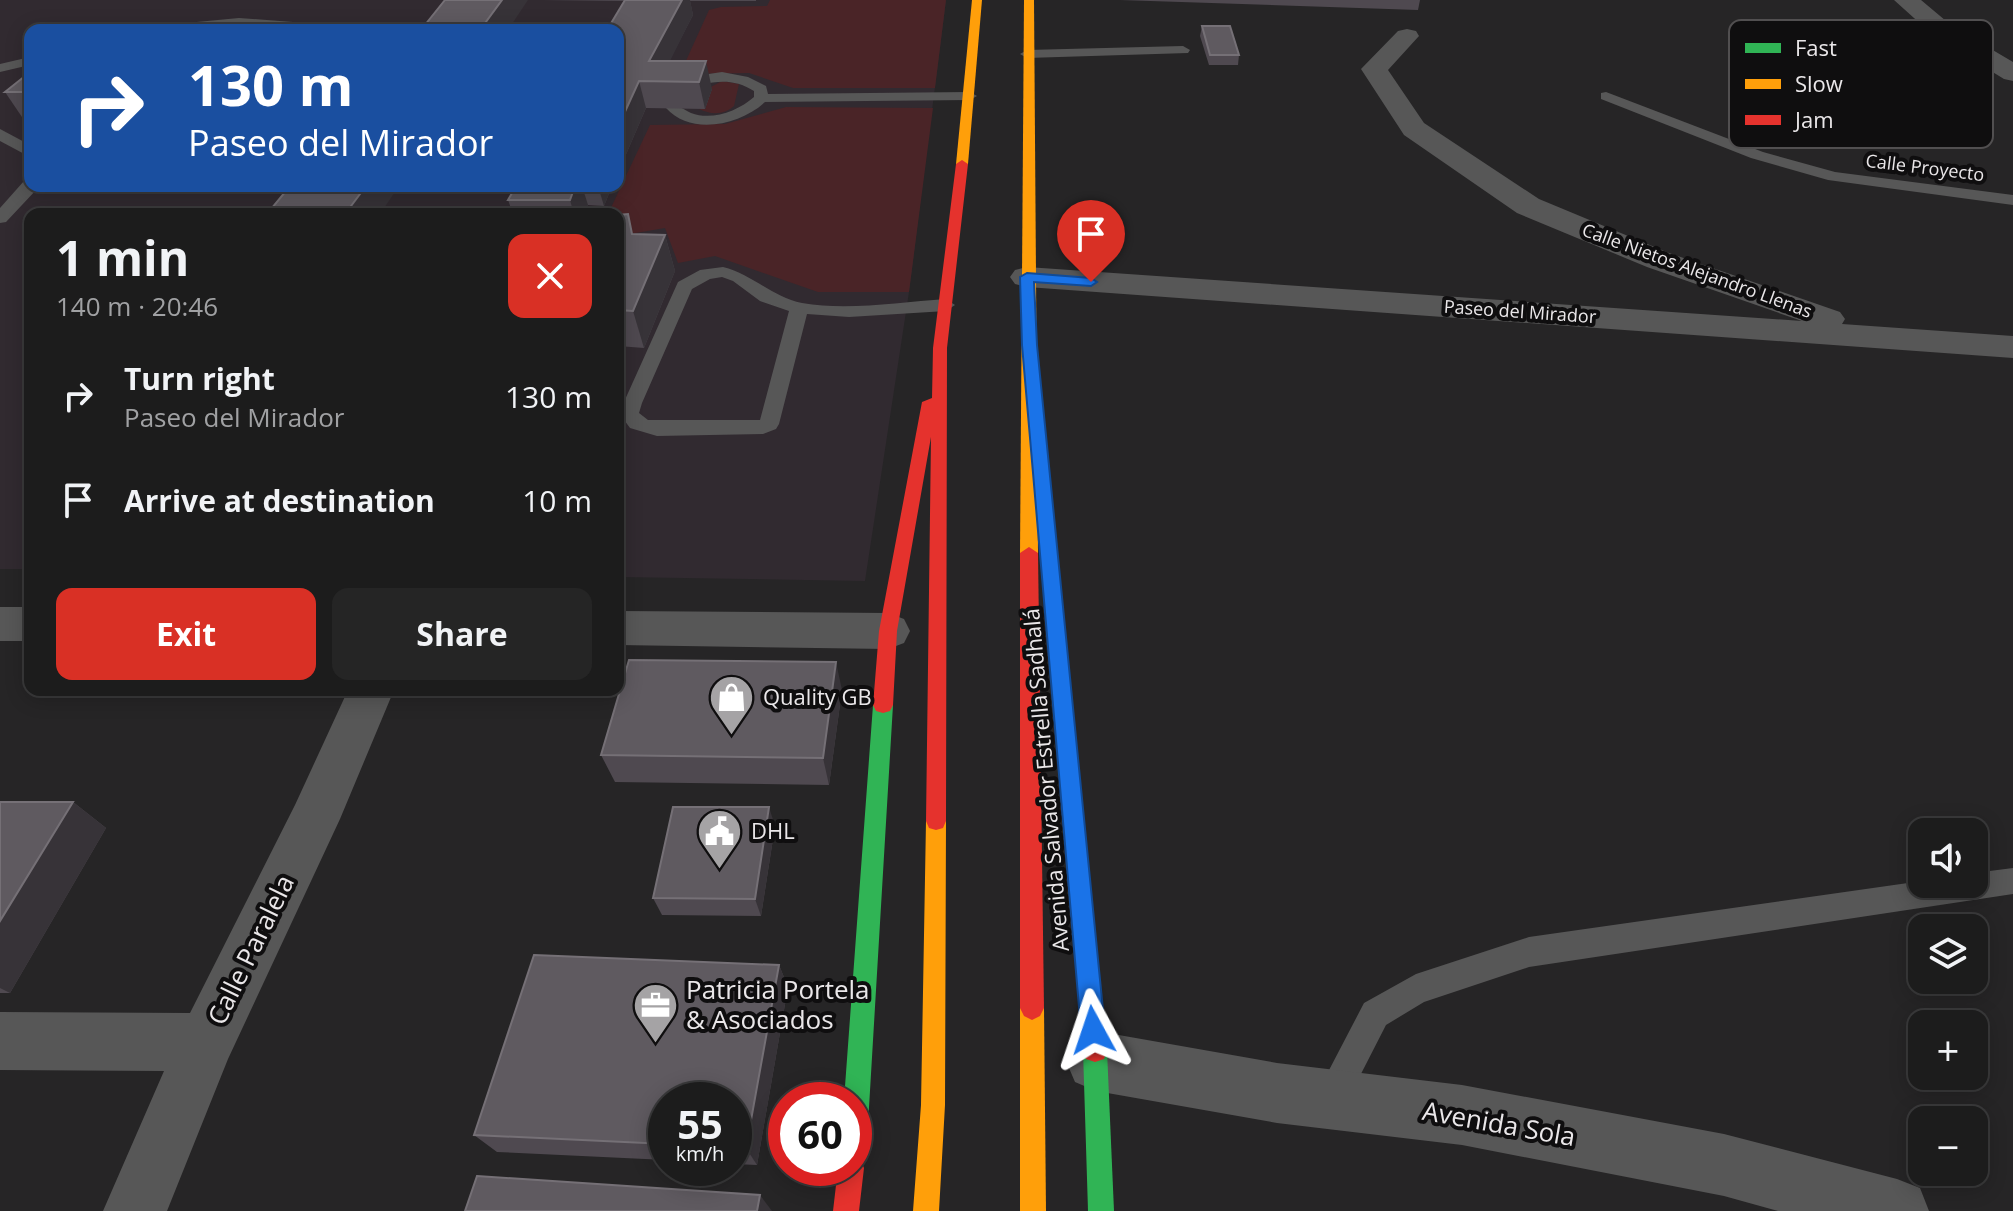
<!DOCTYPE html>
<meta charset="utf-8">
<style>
body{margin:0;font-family:"Open Sans",sans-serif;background:#252525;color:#f1f3f6;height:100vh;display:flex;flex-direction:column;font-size:30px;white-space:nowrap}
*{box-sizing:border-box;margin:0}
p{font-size:26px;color:#a0a1a3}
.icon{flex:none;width:44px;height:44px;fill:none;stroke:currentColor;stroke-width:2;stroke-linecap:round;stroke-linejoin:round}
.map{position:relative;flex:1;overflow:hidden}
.details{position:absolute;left:24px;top:208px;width:600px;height:488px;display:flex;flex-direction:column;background:#1c1c1c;border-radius:16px;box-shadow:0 4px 20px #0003,0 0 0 2px #3a3a3b}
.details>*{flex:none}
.hud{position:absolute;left:24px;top:24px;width:600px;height:168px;border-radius:16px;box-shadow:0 4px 20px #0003,0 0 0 2px #3a3a3b;background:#1a4fa0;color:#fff;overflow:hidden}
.fabs{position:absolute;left:1908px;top:818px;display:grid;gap:16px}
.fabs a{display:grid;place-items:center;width:80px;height:80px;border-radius:16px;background:#1c1c1c;box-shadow:0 4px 20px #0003,0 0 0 2px #3a3a3b;font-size:40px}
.speed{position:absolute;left:648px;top:1082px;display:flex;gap:16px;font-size:40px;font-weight:700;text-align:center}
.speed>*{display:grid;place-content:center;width:104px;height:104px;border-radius:50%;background:#1c1c1c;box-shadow:0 4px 20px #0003,0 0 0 2px #3a3a3b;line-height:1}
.speed small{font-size:20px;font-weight:400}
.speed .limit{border:12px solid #d22;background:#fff;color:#111}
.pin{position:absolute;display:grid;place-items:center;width:68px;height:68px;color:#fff;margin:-82px -34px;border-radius:50% 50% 50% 0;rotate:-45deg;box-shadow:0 0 8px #0007}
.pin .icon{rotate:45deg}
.me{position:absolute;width:88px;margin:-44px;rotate:355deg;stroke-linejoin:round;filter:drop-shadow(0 0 6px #0008)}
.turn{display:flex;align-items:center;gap:28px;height:168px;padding:0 32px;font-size:36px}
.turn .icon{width:104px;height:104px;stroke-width:2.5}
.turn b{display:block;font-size:56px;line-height:68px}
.round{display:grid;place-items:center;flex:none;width:84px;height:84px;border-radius:16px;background:#252525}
.head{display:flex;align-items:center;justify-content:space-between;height:136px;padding:0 32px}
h1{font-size:48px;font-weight:700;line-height:60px}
.button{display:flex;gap:16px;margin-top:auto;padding:16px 32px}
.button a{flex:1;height:92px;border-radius:16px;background:#d93025;color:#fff;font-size:32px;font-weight:700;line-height:92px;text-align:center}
.button a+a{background:#252525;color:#f1f3f6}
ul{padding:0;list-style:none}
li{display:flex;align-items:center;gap:24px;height:104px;padding:0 32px}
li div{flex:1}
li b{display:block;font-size:30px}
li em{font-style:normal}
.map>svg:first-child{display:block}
</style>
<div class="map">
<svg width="2013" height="1211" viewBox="0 0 2013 1211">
<rect width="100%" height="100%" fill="#262526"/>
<path fill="#312a30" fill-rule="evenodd" d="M0 0H946L909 292 865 581 618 577V214H30V569H0ZM30 30H618V186H30Z"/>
<g fill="#4a2427">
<path d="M770 0H946L935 88H793L749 73 680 74 709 10 721 7 767 6Z"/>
<path d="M722 81 739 84 734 106C724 115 711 115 699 109H705L712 89H707Z"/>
<path d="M786 107 933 108 909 292H818L715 256 678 263 665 228 618 236V214H608L650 125 725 124Z"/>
</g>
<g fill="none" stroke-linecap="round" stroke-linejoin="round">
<g fill="#575757" fill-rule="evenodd">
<path d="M239 18 293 22 318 30 239 26 161 30 186 23Z"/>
<path d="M1183 46 1190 50 1188 53 1027 58 1020 54 1027 50Z"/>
<path d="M30 57V65L0 72V64Z"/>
<path d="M722 72 748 77 766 86 768 94 970 92 977 96 970 100 765 102C740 125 691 136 666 108L673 104C680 106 684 110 691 113 712 121 738 111 754 97V91C729 75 707 83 681 90L674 86 695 76Z"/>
<path d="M1606 92 1763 152 1835 172 2013 195V205L1828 180 1751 158 1601 99V93Z"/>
<path d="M0 129 30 145V157L0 141Z"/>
<path d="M30 179V186H38L37 189 6 222 0 223V208L24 181Z"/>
<path d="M723 267C752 274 772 297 802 303 848 311 899 302 946 299L955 305 946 311 849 317 807 314 779 424 776 429 763 434 657 436 630 428 619 413 678 282 700 270ZM722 277 733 281 760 301 789 311 760 420H648L639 413 642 403 692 289 710 279Z"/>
<path d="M2013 868V894L1529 967 1424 1002 1386 1025 1343 1109 1331 1113 1319 1109 1315 1097 1364 1003 1416 974 1529 937 1922 881V884H1974V873Z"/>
</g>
<g fill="#575757" fill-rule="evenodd">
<path d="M1894 0H1921L1952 26 2013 62V81L2004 79 1934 36Z"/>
<path d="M1407 29 1416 31 1419 36 1388 70 1424 123 1539 199 1669 253 1840 312 1845 319 1842 324 2013 336V358L1027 287 1015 284 1010 277 1015 270 1027 267 1802 321 1647 267 1517 213 1404 135 1361 69 1398 31Z"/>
<rect x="0" y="607" width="30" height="34"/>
<path d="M618 611 888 613 904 619 910 631 904 643 888 649 618 645Z"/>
<path d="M348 690H394L340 819 228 1059 167 1211H103L164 1071 0 1070V1012L190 1013 295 805Z"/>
<path d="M1096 1031 1277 1063 1462 1085 1724 1134 1897 1179 1920 1188 1929 1211H1778L1724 1196 1462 1145 1277 1123 1096 1091 1075 1082 1066 1061 1075 1040Z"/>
</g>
<g fill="#30b455" fill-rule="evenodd">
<path d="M883 697 890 699 893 705 867 1141 863 1150 854 1154V1100H844L873 705 876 699Z"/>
<path d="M1095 1038 1104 1041 1107 1050 1114 1211H1088L1083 1050 1086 1041Z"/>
</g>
<g fill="#ff9f0a" fill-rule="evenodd">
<path d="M972 0H982L968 164 962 168 956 164Z"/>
<path d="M1024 0H1034L1038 553 1029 559 1020 553Z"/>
<path d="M936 812 943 814 946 821 945 1105 939 1211H913L921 1105 926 821 929 814Z"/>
<path d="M1032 996 1040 1000 1044 1008 1046 1211H1020V1008L1024 1000Z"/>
</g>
<g fill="#e5322d" fill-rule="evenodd">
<path d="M962 160 968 164 947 348 946 821 943 828 936 830 929 828 926 821 931 437 897 631 893 705 890 711 883 713 876 711 873 705 879 631 922 402 932 398 933 348 956 164Z"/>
<path d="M1045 506 1053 512 1107 1050 1104 1059 1095 1062 1086 1059 1083 1050 1037 512Z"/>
<path d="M1029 547 1038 553 1044 1008 1040 1016 1032 1020 1024 1016 1020 1008V553Z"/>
<path d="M854 1156 860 1159 864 1168 859 1211H833L838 1168H854Z"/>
</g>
</g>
<g fill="#4f4950">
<path d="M542 0H756V1H690L693 15 669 61 712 89 705 109 646 108 618 173 624 1Z"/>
<path d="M1120 0H1420L1418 10Z"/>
<path d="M1202 26 1239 55 1238 65H1209L1200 36Z"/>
<path d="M30 72V120H24L5 92Z"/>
<path d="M516 186H612L604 206 588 205 585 214H513L508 200Z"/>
<path d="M618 215 633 234 665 235 675 271 644 348 618 346Z"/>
<path d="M842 690 829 785 615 782 601 755Z"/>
<path d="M0 802H73L106 828 10 993H0Z"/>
<path d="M775 826 761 916 662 915 653 898Z"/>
<path d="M779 965 788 987 757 1165 734 1164V1100H666V1160L497 1152 474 1135Z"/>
</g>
<g fill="#373338">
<path d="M502 0H528L508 30H480Z"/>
<path d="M679 0H690L693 15 660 81 649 61Z"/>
<path d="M706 61 712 89 705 109 699 82Z"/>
<path d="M639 81 646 108 618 173V127Z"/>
<path d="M366 186H399L380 214H345Z"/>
<path d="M575 186H582L588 205 585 214H574L570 200Z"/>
<path d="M598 186H612L604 206Z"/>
<path d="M665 235 675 271 644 348 633 311Z"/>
<path d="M836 662 842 690 829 785 823 758Z"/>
<path d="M73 802 106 828 10 993 0 988V921Z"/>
<path d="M769 807 775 826 761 916 755 899Z"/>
<path d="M779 965 788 987 757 1165 746 1148Z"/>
<path d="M760 1195 772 1211H757Z"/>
</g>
<g fill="#5f5a60" stroke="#757076" stroke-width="2">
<path d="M445 0H502L480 30H421Z"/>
<path d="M625 0H682L649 61H706L699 82 639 81 618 127V30H607Z"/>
<path d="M1202 26H1230L1239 55H1210Z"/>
<path d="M30 72V92H5Z"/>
<path d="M290 186H366L345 214H267Z"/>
<path d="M516 186H575L570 200H508Z"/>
<path d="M628 214 632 234 665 235 633 311 618 310V215Z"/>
<path d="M629 660 836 662 823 758 601 755Z"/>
<path d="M0 802H73L0 921Z"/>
<path d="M673 807H769L755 899 653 898Z"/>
<path d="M534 955 779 965 746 1148 734 1147V1100H666V1144L474 1135Z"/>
<path d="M477 1176 760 1195 757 1211H465Z"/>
</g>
<path fill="#1a73e8" stroke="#114b97" stroke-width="2" d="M1027 273 1091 278 1097 282 1091 286 1034 282 1037 345 1105 1030 1102 1039 1093 1042 1085 1039 1081 1030 1022 345 1020 277Z"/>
<defs>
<symbol id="shop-pin" viewBox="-11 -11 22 30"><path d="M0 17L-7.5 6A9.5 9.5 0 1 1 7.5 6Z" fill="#a5a3a5" stroke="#0f0e0f"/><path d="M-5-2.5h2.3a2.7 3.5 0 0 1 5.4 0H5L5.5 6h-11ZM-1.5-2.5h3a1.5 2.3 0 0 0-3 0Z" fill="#fff"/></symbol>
<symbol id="civic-pin" viewBox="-11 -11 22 30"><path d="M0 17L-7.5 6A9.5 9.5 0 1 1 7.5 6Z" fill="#a5a3a5" stroke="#0f0e0f"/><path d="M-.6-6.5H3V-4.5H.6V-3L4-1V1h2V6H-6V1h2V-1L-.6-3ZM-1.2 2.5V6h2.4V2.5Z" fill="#fff"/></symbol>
<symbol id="office-pin" viewBox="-11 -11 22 30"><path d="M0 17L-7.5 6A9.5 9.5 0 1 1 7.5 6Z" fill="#a5a3a5" stroke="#0f0e0f"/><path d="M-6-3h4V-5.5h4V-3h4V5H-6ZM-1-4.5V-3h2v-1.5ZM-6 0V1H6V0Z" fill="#fff"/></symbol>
</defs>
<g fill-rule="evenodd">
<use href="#shop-pin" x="706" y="672" width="51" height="69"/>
<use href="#civic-pin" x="694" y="806" width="51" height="69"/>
<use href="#office-pin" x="630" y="980" width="51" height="69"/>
</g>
<g text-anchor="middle" stroke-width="8" stroke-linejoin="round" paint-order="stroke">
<g font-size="18" fill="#eae7e9" stroke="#0f0e0f">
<text transform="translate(1925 168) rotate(7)" y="6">Calle Proyecto</text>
<text transform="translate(1697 271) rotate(20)" y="6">Calle Nietos Alejandro Llenas</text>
<text transform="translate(1520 312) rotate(4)" y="6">Paseo del Mirador</text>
</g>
<g font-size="22" fill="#eae7e9" stroke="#0f0e0f" text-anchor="start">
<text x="763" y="705">Quality GB</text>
<text x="751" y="839">DHL</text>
</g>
<g font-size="22" fill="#eae7e9" stroke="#0f0e0f">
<text transform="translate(1046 780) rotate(-95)" y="8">Avenida Salvador Estrella Sadhalá</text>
</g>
<g font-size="26" fill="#eae7e9" stroke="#0f0e0f">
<text transform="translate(251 950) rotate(-64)" y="9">Calle Paralela</text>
<text transform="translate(1499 1124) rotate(10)" y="9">Avenida Sola</text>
</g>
<g font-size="26" fill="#eae7e9" stroke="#0f0e0f" text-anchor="start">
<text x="686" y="999">Patricia Portela<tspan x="686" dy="30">&amp; Asociados</tspan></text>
</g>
</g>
<rect x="1729" y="20" width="264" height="128" rx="12" fill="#0f0e0f" stroke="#514f50" stroke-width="2"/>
<rect x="1745" y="43" width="36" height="10" fill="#30b455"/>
<rect x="1745" y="79" width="36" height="10" fill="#ff9f0a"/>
<rect x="1745" y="115" width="36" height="10" fill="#e5322d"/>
<g font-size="22" fill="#eae7e9">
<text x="1795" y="56">Fast</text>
<text x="1795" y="92">Slow</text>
<text x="1795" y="128">Jam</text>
</g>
</svg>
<div class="fabs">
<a><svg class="icon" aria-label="sound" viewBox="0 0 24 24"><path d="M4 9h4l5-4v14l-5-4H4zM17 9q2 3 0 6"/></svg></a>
<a><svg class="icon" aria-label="layers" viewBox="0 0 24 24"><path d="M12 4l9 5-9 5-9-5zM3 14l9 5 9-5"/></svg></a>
<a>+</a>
<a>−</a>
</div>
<div class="speed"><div>55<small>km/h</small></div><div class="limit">60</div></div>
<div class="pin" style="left:1091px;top:282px;background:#d93025"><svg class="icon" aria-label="arrive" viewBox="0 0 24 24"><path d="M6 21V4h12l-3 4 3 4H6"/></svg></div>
<svg class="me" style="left:1093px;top:1030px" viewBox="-20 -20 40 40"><path d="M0-17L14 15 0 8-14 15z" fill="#1a73e8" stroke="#fff" stroke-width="4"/></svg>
<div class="hud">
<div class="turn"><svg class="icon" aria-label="right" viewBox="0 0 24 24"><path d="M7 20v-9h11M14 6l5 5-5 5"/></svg><div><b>130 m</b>Paseo del Mirador</div></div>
</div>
<section class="details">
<div class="head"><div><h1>1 min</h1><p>140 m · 20:46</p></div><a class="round" style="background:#d93025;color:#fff"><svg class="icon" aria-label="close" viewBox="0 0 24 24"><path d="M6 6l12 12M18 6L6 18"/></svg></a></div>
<ul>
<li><svg class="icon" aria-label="right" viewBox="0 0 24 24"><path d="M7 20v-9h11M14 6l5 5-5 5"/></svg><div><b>Turn right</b><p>Paseo del Mirador</p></div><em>130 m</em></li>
<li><svg class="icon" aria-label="arrive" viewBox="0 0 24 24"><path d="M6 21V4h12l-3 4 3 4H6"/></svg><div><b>Arrive at destination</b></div><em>10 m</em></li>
</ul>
<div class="button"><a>Exit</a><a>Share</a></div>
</section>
</div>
